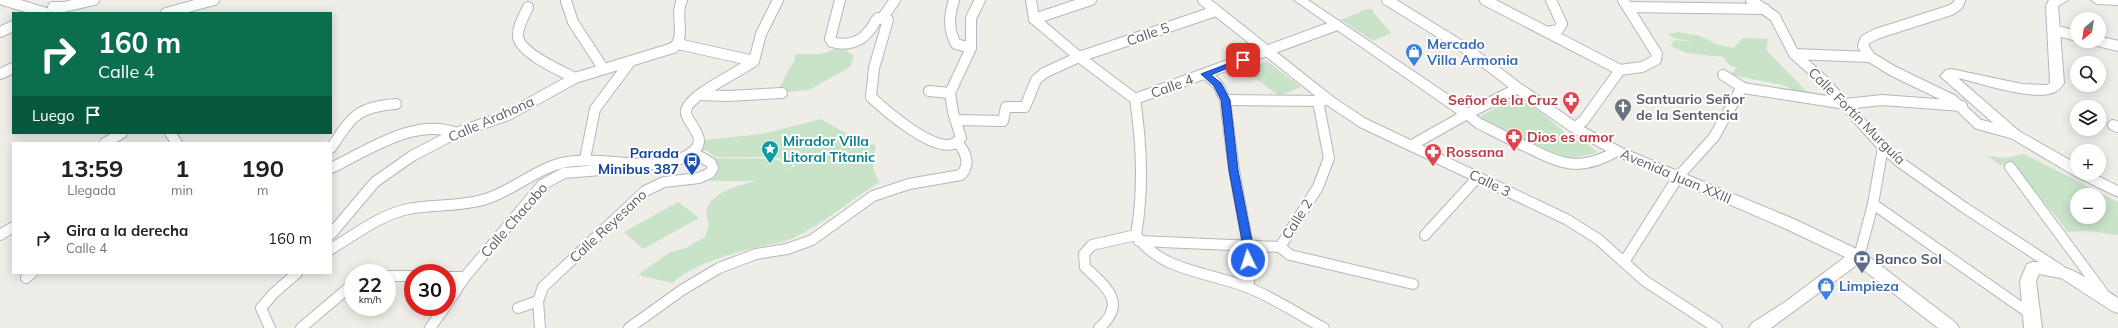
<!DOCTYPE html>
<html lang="es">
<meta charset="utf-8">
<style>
body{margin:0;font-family:Mulish,sans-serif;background:#f2f2f2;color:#202124;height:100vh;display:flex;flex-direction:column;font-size:15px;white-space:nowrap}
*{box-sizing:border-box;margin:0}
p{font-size:13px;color:#757577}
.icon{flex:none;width:22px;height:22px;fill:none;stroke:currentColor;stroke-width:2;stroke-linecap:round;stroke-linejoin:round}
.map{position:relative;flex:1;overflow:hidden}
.details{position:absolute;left:12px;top:142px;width:320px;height:132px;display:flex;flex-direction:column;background:#fff;border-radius:0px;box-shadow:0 2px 10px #0003}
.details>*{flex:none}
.hud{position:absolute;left:12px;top:12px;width:320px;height:122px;border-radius:0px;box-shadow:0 2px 10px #0003;background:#0b6e4f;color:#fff;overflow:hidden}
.needle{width:26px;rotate:210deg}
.tools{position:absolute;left:2070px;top:12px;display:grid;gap:8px}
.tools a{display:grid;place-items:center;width:36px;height:36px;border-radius:50%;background:#fff;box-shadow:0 2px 10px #0003;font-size:20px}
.speed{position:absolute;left:344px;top:264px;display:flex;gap:8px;font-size:20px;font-weight:700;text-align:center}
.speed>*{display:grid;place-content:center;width:52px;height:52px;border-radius:50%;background:#fff;box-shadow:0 2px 10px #0003;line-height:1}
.speed small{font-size:10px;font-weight:400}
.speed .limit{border:6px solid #d22;background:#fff;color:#111}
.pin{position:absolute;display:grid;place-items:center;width:34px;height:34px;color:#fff;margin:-17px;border-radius:8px;box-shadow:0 2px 6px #0006}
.me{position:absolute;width:44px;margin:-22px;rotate:356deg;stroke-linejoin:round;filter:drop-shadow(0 0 3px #0008)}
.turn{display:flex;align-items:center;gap:14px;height:84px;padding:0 20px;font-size:18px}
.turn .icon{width:52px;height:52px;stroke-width:2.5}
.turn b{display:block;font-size:28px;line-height:34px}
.then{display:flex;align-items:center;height:38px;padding:0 20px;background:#0003;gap:8px;font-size:15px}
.eta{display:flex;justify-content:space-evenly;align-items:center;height:68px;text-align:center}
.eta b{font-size:24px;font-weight:700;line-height:28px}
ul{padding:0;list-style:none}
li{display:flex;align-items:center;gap:12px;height:56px;padding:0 20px}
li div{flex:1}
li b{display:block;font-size:15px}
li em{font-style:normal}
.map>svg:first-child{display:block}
</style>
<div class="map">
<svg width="2118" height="328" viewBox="0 0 2118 328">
<rect width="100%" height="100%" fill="#efede8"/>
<g fill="#c8e3c8" fill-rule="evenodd">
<path d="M1367 9H1372C1377 19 1385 24 1391 33L1373 41 1341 20Z"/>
<path d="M1678 32 1700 36 1719 45 1733 48 1743 38 1768 39 1766 50 1815 100 1783 85 1726 74 1734 72 1735 69 1738 68 1729 65 1723 57 1686 53 1671 46 1674 40 1695 42 1674 38 1669 34Z"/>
<path d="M847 45V51L854 56 850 67 809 90 775 93C782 85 784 80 788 71 792 63 795 65 795 54H821Z"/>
<path d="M1267 61 1301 87 1279 96 1245 70Z"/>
<path d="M1511 100C1527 96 1555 125 1568 135 1575 140 1594 145 1597 153L1567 159 1560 158 1481 120 1482 115Z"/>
<path d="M821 119 840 130 876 146C872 161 871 170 880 182 850 200 825 223 793 238 783 243 769 244 758 247 730 254 693 264 672 283L638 275 670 252 686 248 705 237 709 224C696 196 736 186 756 181H710L714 158 774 159 792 164V167L784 172 795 166 792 162 773 157H715L706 150 698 151 694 141 762 134Z"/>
<path d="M2024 154 2118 202V235L2088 231 2068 232C2051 209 2032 190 2015 167L2000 165 1987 156 2007 158ZM2077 195H2099V217H2077Z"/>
<path d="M678 202 699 218 643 249 624 232Z"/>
</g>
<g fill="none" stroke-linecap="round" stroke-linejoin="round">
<defs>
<g id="street">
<path d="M3 0 46 13"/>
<path d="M840 0 830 39 832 42C846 46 860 43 869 31 873 27 874 22 878 18L888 20 874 68 871 97C886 111 932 151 953 144 956 143 959 140 961 138L953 112 950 93 971 48V18L980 0"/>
<path d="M954 0C949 16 948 29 956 44L971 48"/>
<path d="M1031 0 1034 19 1079 57 1135 99"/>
<path d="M1203 0 1330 101 1363 123 1566 219 1598 239 1645 281 1717 328"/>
<path d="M1387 0 1471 52 1518 88"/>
<path d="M1485 0 1620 70"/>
<path d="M1751 0 1775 17 1794 54 1822 79 1883 147 1901 163 1965 208 2060 270"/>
<path d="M1960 0 1958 5 1951 10 1876 34 1865 40 1863 46 1870 57 1893 71 1953 100 1978 124 2014 134"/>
<path d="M566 1 573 22 603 68"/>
<path d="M53 7H64L94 0"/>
<path d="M528 7C524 16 517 27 518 37 520 53 561 71 575 78"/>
<path d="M1628 7 1765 9"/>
<path d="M166 13 214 0"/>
<path d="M883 17 895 0"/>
<path d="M1034 19 1091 0"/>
<path d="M2054 30 2077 36"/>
<path d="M0 32 13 26"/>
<path d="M1547 32 1558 30 1562 24 1551 0"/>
<path d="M2097 41 2118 46"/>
<path d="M678 44 754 61"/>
<path d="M1794 54 1870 57"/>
<path d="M0 74 13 68"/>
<path d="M1206 74 1218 85 1225 100 1234 170 1248 246 1249 288"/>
<path d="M1723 75 1742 87"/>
<path d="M1743 88 1846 104 1882 100 1962 106"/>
<path d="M929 91 950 93"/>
<path d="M699 95 728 96 782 93"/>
<path d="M1135 99 1337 25"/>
<path d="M1135 99C1142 145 1144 189 1136 235"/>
<path d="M1225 100 1323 101"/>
<path d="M955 120 1003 121 1006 107H1025L1036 80 1044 73 1079 57 1216 11"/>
<path d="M2113 125 2118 127"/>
<path d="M1575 128 1584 120 1620 70 1642 67 1656 60 1657 54 1623 0"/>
<path d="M170 133 177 143"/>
<path d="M105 143 122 133"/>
<path d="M1412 145 1467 114 1478 123C1494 131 1509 139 1525 146 1561 164 1579 173 1617 151"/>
<path d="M331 148C352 117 356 107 396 104"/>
<path d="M585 159 595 109 630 62"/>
<path d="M2010 167 2104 294"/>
<path d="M331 168C367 151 415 117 456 133"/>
<path d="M1873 204 2032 315"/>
<path d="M331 234 375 182 412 156 456 133 508 115 575 78 673 48C687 37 674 16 682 0"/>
<path d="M0 235 13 227"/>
<path d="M1136 235C1161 272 1211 272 1249 288 1275 298 1299 315 1324 328"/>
<path d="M1425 235 1478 177"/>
<path d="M1139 241 1280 247"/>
<path d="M1280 247 1318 187 1329 158 1318 101"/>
<path d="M1280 247 1290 255 1413 284"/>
<path d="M331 249C356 234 380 215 408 209 434 204 461 207 486 199 517 189 540 164 574 161 608 157 654 173 684 157 718 141 683 123 686 110 690 94 740 72 754 61L761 34 778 0"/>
<path d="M1857 256 1860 253 1873 204 1883 147"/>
<path d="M1624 262 1678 177 1714 137 1742 87"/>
<path d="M387 276H413"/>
<path d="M447 277H465"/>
<path d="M26 278 32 273"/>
<path d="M447 304 465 277 542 185 564 173 613 169 624 163"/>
<path d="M518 308 538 301"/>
<path d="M270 328 261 308 274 293 297 273"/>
<path d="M301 328 353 284"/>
<path d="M430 328 445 307"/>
<path d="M540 328 538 301 543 287 645 191 664 182 699 178 710 173 713 168 711 163 694 153"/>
<path d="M629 328 682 290 719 268 756 254 787 249 812 240 873 196 909 184 961 175C971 164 966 152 957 142"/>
<path d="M1099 328C1128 303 1106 287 1085 267L1084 254 1092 245 1136 235"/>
</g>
<g id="secondary">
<path d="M1294 0H1308L1468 108 1513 85H1523L1580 125 1622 148 1794 219 1863 252 1956 323 1959 328H1938L1857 265 1771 328H1749L1752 323 1785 302 1845 257 1782 227 1612 154 1570 131 1517 94 1472 117H1462Z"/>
<path d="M2049 0H2068L2058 6 2064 83C2062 86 2059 90 2055 92 2034 102 1981 83 1958 78L2019 131 2077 164V173H2092L2118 186V197L2075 176 2009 137 1940 76 1946 70 1951 69 2022 84 2047 85 2050 83 2046 6Z"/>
<path d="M2091 0H2118V5L2097 4Z"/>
<path d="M2033 262C2067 262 2091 280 2118 298V313L2112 311 2061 278 2039 274 2036 281 2042 328H2024L2020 281 2027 264Z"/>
</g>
</defs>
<use href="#street" stroke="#b4b7ba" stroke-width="12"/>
<use href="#secondary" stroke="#b4b6ba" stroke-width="2"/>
<use href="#street" stroke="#fff" stroke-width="10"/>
<use href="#secondary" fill="#fff" fill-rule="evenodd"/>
</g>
<path fill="#2563eb" stroke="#184099" d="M1240 59 1247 60 1211 75 1221 83 1230 100 1238 170 1253 246 1254 260 1248 264 1243 260V246L1229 170 1221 100 1214 86 1201 74Z"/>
<defs>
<symbol id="shop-pin" viewBox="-11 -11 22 30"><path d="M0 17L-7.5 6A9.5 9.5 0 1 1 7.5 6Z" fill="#3f7fe0" stroke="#fff"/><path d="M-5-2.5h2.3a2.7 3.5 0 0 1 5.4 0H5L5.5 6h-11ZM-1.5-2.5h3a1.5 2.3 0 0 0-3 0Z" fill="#fff"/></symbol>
<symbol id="pharmacy-pin" viewBox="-11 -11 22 30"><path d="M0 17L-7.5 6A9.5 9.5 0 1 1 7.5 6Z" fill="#e0444e" stroke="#fff"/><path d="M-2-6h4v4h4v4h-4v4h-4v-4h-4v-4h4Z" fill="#fff"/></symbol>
<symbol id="church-pin" viewBox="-11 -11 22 30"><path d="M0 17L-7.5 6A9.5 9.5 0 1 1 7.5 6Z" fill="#6b7280" stroke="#fff"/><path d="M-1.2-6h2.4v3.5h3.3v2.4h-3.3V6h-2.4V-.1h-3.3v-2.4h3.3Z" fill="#fff"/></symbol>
<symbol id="sight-pin" viewBox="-11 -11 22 30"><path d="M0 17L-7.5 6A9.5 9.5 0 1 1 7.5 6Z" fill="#0f9aa8" stroke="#fff"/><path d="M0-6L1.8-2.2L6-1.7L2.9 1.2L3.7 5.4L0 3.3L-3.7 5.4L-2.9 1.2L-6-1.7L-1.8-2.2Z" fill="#fff"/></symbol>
<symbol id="bus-pin" viewBox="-11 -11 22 30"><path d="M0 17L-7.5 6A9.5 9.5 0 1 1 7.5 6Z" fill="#1a4fb4" stroke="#fff"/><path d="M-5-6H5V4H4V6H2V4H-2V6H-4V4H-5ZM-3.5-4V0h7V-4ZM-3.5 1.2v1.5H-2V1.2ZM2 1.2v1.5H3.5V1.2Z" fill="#fff"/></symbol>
<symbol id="bank-pin" viewBox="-11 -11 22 30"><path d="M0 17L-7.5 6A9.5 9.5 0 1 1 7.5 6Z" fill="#5c6f8a" stroke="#fff"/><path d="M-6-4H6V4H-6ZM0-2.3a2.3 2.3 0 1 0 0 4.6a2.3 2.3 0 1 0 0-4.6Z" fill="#fff"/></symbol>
</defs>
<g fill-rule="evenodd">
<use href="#shop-pin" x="1404" y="42" width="20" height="27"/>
<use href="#pharmacy-pin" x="1561" y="90" width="20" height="27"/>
<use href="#church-pin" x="1613" y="97" width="20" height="27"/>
<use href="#pharmacy-pin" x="1504" y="127" width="20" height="27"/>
<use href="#sight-pin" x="760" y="139" width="20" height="27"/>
<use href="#pharmacy-pin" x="1423" y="142" width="20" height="27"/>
<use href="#bus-pin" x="682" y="151" width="20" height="27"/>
<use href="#bank-pin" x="1852" y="249" width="20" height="27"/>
<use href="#shop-pin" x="1816" y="276" width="20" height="27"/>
</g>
<g text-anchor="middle" stroke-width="4" stroke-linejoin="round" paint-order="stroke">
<g font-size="14" fill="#5f6266" stroke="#fff">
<text transform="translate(1148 34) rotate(-19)" y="5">Calle 5</text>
<text transform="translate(1172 86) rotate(-20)" y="5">Calle 4</text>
<text transform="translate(1857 116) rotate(45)" y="5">Calle Fortín Murguía</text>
<text transform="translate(491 119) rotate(-24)" y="5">Calle Arahona</text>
<text transform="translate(1676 176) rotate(23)" y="5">Avenida Juan XXIII</text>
<text transform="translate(1490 183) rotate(26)" y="5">Calle 3</text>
<text transform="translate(1297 219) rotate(-58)" y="5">Calle 2</text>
<text transform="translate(514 220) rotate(-49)" y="5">Calle Chacobo</text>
<text transform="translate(608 226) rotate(-43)" y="5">Calle Reyesano</text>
</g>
<g font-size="14" font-weight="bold" fill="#366cbe" stroke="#fff" text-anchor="start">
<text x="1427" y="49">Mercado<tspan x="1427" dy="16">Villa Armonia</tspan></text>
<text x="1839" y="291">Limpieza</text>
</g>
<g font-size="14" font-weight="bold" fill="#5b616d" stroke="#fff" text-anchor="start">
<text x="1636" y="104">Santuario Señor<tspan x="1636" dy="16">de la Sentencia</tspan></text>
</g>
<g font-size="14" font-weight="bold" fill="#be3a42" stroke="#fff" text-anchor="start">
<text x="1558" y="105" text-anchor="end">Señor de la Cruz</text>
<text x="1527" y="142">Dios es amor</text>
<text x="1446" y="157">Rossana</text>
</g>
<g font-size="14" font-weight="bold" fill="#0d838f" stroke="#fff" text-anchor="start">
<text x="783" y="146">Mirador Villa<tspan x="783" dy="16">Litoral Titanic</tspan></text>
</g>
<g font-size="14" font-weight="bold" fill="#164399" stroke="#fff" text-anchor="end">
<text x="679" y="158">Parada<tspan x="679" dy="16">Minibus 387</tspan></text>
</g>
<g font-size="14" font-weight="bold" fill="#4e5e75" stroke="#fff" text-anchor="start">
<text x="1875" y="264">Banco Sol</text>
</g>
</g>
</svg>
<div class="tools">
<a><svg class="needle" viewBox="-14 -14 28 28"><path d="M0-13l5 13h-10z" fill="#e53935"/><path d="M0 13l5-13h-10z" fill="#757577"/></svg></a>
<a><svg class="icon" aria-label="search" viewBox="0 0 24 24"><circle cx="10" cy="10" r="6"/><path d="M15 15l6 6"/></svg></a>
<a><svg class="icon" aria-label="layers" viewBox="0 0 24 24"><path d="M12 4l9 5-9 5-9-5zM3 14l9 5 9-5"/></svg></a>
<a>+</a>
<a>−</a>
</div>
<div class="speed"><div>22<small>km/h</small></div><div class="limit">30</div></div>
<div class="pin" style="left:1243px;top:60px;background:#d93025"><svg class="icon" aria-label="arrive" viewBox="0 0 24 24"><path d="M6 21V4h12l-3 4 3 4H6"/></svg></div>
<svg class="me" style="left:1248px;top:260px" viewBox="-20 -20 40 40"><circle r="17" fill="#2563eb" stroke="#fff" stroke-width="3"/><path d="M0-11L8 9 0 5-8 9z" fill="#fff"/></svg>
<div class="hud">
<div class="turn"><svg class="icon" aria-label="right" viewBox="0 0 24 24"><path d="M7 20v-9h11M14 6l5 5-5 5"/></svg><div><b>160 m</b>Calle 4</div></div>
<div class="then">Luego<svg class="icon" aria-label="arrive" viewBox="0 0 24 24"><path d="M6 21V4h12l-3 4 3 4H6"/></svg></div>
</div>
<section class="details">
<div class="eta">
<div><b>13:59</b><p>Llegada</p></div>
<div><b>1</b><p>min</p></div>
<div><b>190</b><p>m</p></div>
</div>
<ul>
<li><svg class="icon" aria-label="right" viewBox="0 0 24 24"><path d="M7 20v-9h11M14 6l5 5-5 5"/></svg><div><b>Gira a la derecha</b><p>Calle 4</p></div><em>160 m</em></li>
</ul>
</section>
</div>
